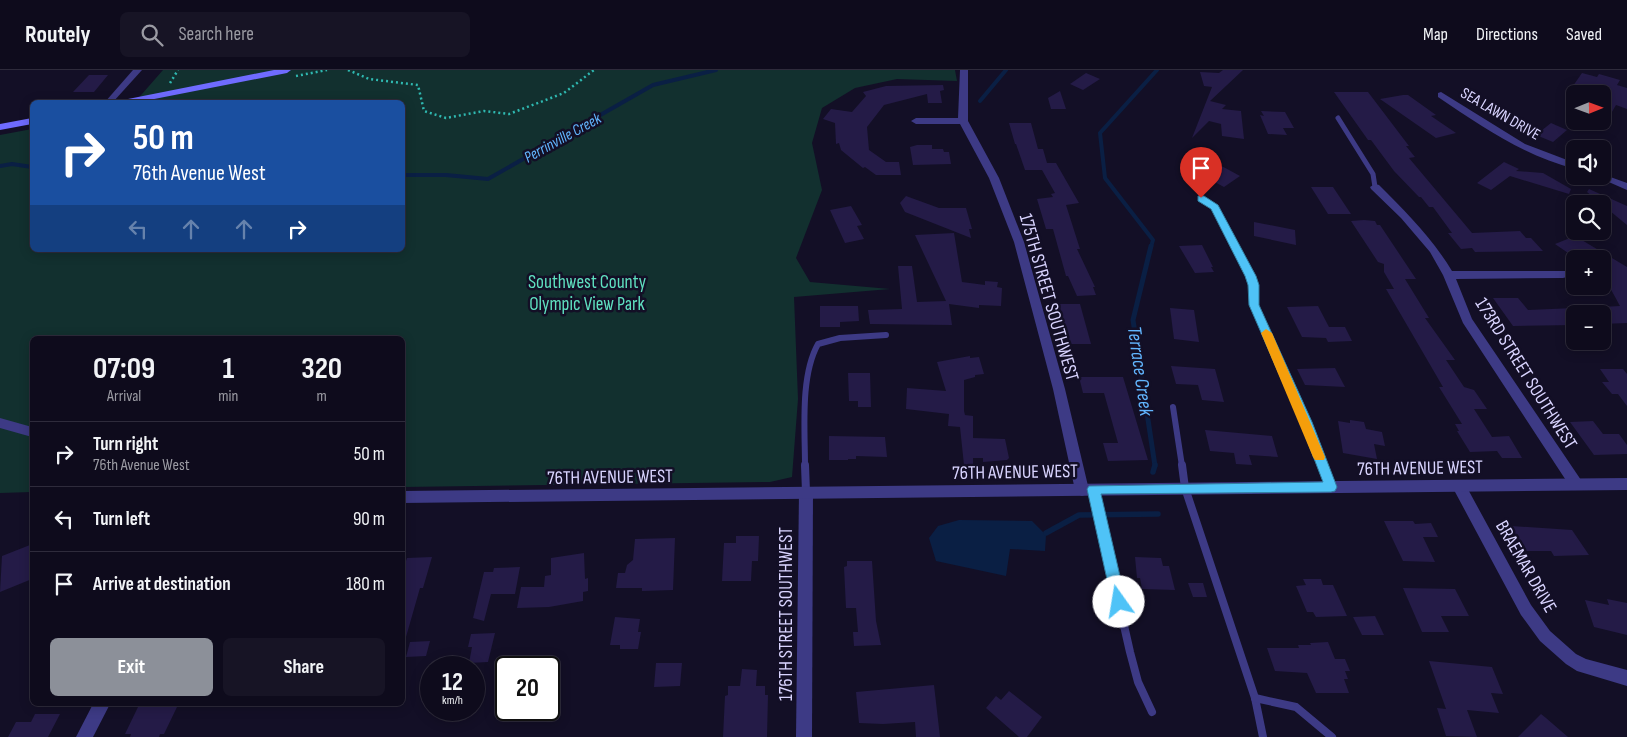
<!DOCTYPE html>
<meta charset="utf-8">
<style>
body{margin:0;font-family:"Sofia Sans Condensed",sans-serif;background:#171425;color:#f1f3f6;height:100vh;display:flex;flex-direction:column;font-size:19px;white-space:nowrap}
*{box-sizing:border-box;margin:0}
p{font-size:16px;color:#9b9ba3}
.icon{flex:none;width:28px;height:28px;fill:none;stroke:currentColor;stroke-width:2;stroke-linecap:round;stroke-linejoin:round}
.map{position:relative;flex:1;overflow:hidden}
.details{position:absolute;left:30px;top:266px;width:375px;height:370px;display:flex;flex-direction:column;background:#0e0b1c;border-radius:8px;box-shadow:0 2px 12px #0003,0 0 0 1px #2e2b3b}
.details>*{flex:none}
.top-card{position:absolute;left:30px;top:30px;width:375px;height:152px;border-radius:8px;box-shadow:0 2px 12px #0003,0 0 0 1px #2e2b3b;background:#1a4fa0;color:#fff;overflow:hidden}
.needle{width:32px;rotate:89deg}
.fabs{position:absolute;left:1566px;top:15px;display:grid;gap:10px}
.fabs a{display:grid;place-items:center;width:45px;height:45px;border-radius:8px;background:#0e0b1c;box-shadow:0 2px 12px #0003,0 0 0 1px #2e2b3b;font-size:25px}
.speed{position:absolute;left:420px;top:586px;display:flex;gap:10px;font-size:25px;font-weight:700;text-align:center}
.speed>*{display:grid;place-content:center;width:65px;height:65px;border-radius:50%;background:#0e0b1c;box-shadow:0 2px 12px #0003,0 0 0 1px #2e2b3b;line-height:1}
.speed small{font-size:12px;font-weight:400}
.speed .limit{border:2px solid #111;border-radius:8px;background:#fff;color:#111}
.pin{position:absolute;display:grid;place-items:center;width:42px;height:42px;color:#fff;margin:-51px -21px;border-radius:50% 50% 50% 0;rotate:-45deg;box-shadow:0 0 5px #0007}
.pin .icon{rotate:45deg}
.me{position:absolute;width:55px;margin:-28px;rotate:347deg;stroke-linejoin:round;filter:drop-shadow(0 0 4px #0008)}
.turn{display:flex;align-items:center;gap:18px;height:105px;padding:0 20px;font-size:22px}
.turn .icon{width:65px;height:65px;stroke-width:2.5}
.turn b{display:block;font-size:35px;line-height:42px}
.lanes{display:flex;align-items:center;height:48px;padding:0 20px;background:#0003;justify-content:center;gap:25px;direction:ltr}
.lanes .off{opacity:.35}
.eta{display:flex;justify-content:space-evenly;align-items:center;height:85px;text-align:center}
.eta b{font-size:30px;font-weight:700;line-height:35px}
.button{display:flex;gap:10px;margin-top:auto;padding:10px 20px}
.button a{flex:1;height:58px;border-radius:8px;background:#8c9099;color:#fff;font-size:20px;font-weight:700;line-height:58px;text-align:center}
.button a+a{background:#171425;color:#f1f3f6}
ul{padding:0;list-style:none}
li{display:flex;align-items:center;gap:15px;height:65px;padding:0 20px;border-top:1px solid #2e2b3b}
li div{flex:1}
li b{display:block;font-size:19px}
li em{font-style:normal}
header{display:flex;align-items:center;gap:30px;box-sizing:border-box;height:70px;padding:0 25px;background:#0e0b1c;border-bottom:1px solid #2e2b3b}
header strong{font-size:24px}
nav{display:flex;gap:28px;margin-inline-start:auto;font-size:18px}
.search{width:350px;height:45px;background:#171425;display:flex;align-items:center;gap:12px;box-sizing:border-box;padding:0 18px;border-radius:8px;color:#9b9ba3;font-size:19px}
.map>svg:first-child{display:block}
</style>
<header>
<strong>Routely</strong>
<div class="search"><svg class="icon" aria-label="search" viewBox="0 0 24 24"><circle cx="10" cy="10" r="6"/><path d="M15 15l6 6"/></svg>Search here</div>
<nav><a>Map</a><a>Directions</a><a>Saved</a></nav>
</header>
<div class="map">
<svg width="1627" height="667" viewBox="0 0 1627 667">
<rect width="100%" height="100%" fill="#130f26"/>
<path fill="#12302f" d="M163 0H955L957 11 897 9 855 18 822 38 812 73 822 120 796 188 810 212 890 219 794 227 798 329 792 407 770 412 403 417 402 269H32V422L0 423V65L32 59V180H402V32H135Z"/>
<path fill="#0a1f44" d="M959 450 1032 451 1046 465 1045 481 1010 479 1006 506 936 491 929 468 938 456Z"/>
<g fill="none" stroke-linecap="round" stroke-linejoin="round">
<g stroke="#0a1f44" stroke-width="4">
<path d="M980 31 1006 0"/>
<path d="M0 96 12 94 32 97"/>
<path d="M402 105H446L488 109 653 15 716 0"/>
<path d="M1151 177 1153 170 1105 108 1100 63 1157 0"/>
</g>
<path stroke="#0a1f44" stroke-width="5" d="M1151 176 1133 250 1155 396"/>
<g stroke="#0a1f44" stroke-width="5.5">
<path d="M1153 402 1155 395"/>
<path d="M1046 463 1079 445 1158 444"/>
</g>
</g>
<g fill="#241b47">
<path d="M1223 0H1243L1210 31 1226 35 1222 39 1241 41 1244 69 1222 66 1221 54 1209 51 1192 68 1212 17 1204 16 1200 2 1219 3Z"/>
<path d="M1086 3 1100 9 1083 20 1070 14Z"/>
<path d="M1582 3 1597 7 1599 4 1620 10 1617 15 1627 18V39L1616 35 1602 59V24H1596L1573 16Z"/>
<path d="M89 5H108L94 22H73Z"/>
<path d="M943 15 944 20 940 21 942 33H928L927 24 884 35 867 57 869 80 886 92H899L901 105H876L865 97 863 98 841 80 839 73 836 74 835 53 823 49 831 39 852 42 866 26 863 22 886 16Z"/>
<path d="M1060 21 1066 39H1051L1048 28Z"/>
<path d="M1334 22H1368L1409 76H1406L1415 87 1409 88 1472 163 1520 161 1526 168H1531L1543 181 1475 182 1472 178 1461 179 1448 163H1452L1433 137H1429L1421 127H1419L1394 101 1371 70H1368Z"/>
<path d="M1403 25H1408L1436 45 1431 46 1456 63 1436 68 1380 29Z"/>
<path d="M1261 41 1285 42 1294 58H1283L1287 65 1268 64 1260 45 1264 46Z"/>
<path d="M1009 53H1031L1038 79H1043L1047 93H1056L1079 133 1066 135 1080 179H1077L1095 217H1093L1096 225 1077 226 1068 206H1066L1053 159H1046L1037 129 1053 127 1051 124 1055 123 1042 100H1025L1016 74H1015Z"/>
<path d="M1551 53 1567 60 1553 72 1536 65Z"/>
<path d="M917 75H932V79H943L944 82H949L951 94 913 95 910 77Z"/>
<path d="M1210 90 1229 100 1240 106 1224 117 1194 101Z"/>
<path d="M1504 92 1519 99 1516 101 1543 103 1571 119 1569 124 1510 106 1491 120 1477 113Z"/>
<path d="M1311 117H1333L1351 144H1328Z"/>
<path d="M1589 119 1627 136V155L1587 122Z"/>
<path d="M906 126 939 138H966L972 159H969L971 168 905 142 900 133Z"/>
<path d="M851 136 862 155 857 156 864 169 845 173 830 140Z"/>
<path d="M1364 150 1375 151 1377 155H1380L1416 209H1405L1429 248H1425L1455 290H1446L1464 317 1474 320 1487 339H1474L1492 367 1509 366 1522 388H1502L1497 381 1470 382 1457 361H1459L1455 354H1462L1439 317H1443L1386 219H1394L1384 202V194L1378 192 1351 151Z"/>
<path d="M1254 152 1295 160 1296 175 1254 166Z"/>
<path d="M954 163 962 212 985 215V211L998 212 997 217 1002 218 1001 236 979 235V238L949 234 952 255 870 254 868 240 902 239 898 196H912L917 232 946 231 915 165Z"/>
<path d="M1575 166 1627 197V253L1602 254V237L1620 236 1602 203V189H1577L1555 174Z"/>
<path d="M1202 175 1213 197H1211L1214 202 1195 203 1179 176Z"/>
<path d="M1493 228H1518L1528 240 1575 238V255L1513 256Z"/>
<path d="M1059 234H1080L1091 274H1070Z"/>
<path d="M820 236H858L859 251 840 252V257H820Z"/>
<path d="M1318 236 1329 257H1345L1352 271 1328 272 1326 268 1302 267 1287 237Z"/>
<path d="M1170 238 1194 240 1199 272 1174 269Z"/>
<path d="M970 286V288L979 287 984 304 975 305V307L964 310V341L965 345 973 346V368L1005 369 1009 388 1007 390 983 392V388H973V395H964L960 357 948 356 949 344 906 339 907 318 946 321 937 292Z"/>
<path d="M1171 296 1215 299 1224 332 1202 330 1198 315 1176 314Z"/>
<path d="M1335 298 1345 317 1305 315 1297 299Z"/>
<path d="M1600 299H1623L1627 304V336L1618 324H1612L1602 312H1609Z"/>
<path d="M848 303H870L871 337H858V331H849Z"/>
<path d="M1079 307H1123L1148 390 1108 391 1103 373H1118L1104 323H1083Z"/>
<path d="M1350 350 1364 352 1366 359 1382 362 1385 376 1374 374 1377 389 1343 383 1338 351 1350 353Z"/>
<path d="M1593 351 1603 364H1619L1627 375V384L1594 385 1570 352Z"/>
<path d="M1205 360 1272 366 1278 387 1249 385 1252 395 1236 394 1234 383 1210 381Z"/>
<path d="M829 366 885 367 887 387 856 386V389H848V390H829Z"/>
<path d="M1384 451H1413L1415 454 1431 453 1438 467H1423L1435 492 1403 491Z"/>
<path d="M1511 456 1572 460 1589 485 1554 486 1551 481H1525Z"/>
<path d="M736 466H759L758 491H752L751 511H722L724 473H736Z"/>
<path d="M675 468 673 520 642 521V518H616L618 503H625L627 495 633 490 635 469Z"/>
<path d="M30 475 32 509 0 522 2 486Z"/>
<path d="M584 483 585 509 588 508V521L583 522V531L549 537 517 538 521 517H544L545 506 551 505V488Z"/>
<path d="M432 487 423 518H420L406 567 402 566V491H406L407 488Z"/>
<path d="M1135 487 1161 488 1163 496H1169L1175 520 1142 519 1140 508H1137Z"/>
<path d="M847 491H872L876 551 881 575 854 576 853 562H858L856 538H846L844 497 847 496Z"/>
<path d="M520 497 515 524H491L484 551 473 548 484 502H493L494 498Z"/>
<path d="M1303 509H1321L1323 515H1333L1347 546 1316 547 1313 542H1307L1296 516 1306 515Z"/>
<path d="M1188 513H1203L1207 527H1193Z"/>
<path d="M1403 518 1455 519 1469 546H1441L1449 562H1422Z"/>
<path d="M1607 529 1627 533V565L1594 557 1585 530 1609 535Z"/>
<path d="M1375 546 1384 565H1362L1353 547Z"/>
<path d="M615 547 640 549 638 562H641L638 579H620V575H610Z"/>
<path d="M495 563 488 592 469 593 472 577H468L471 564Z"/>
<path d="M430 571 426 586 406 587 410 572Z"/>
<path d="M1328 572 1335 589H1345L1350 601H1345L1348 609H1344L1349 623H1316L1307 603 1275 601 1267 578H1299L1298 575H1311L1310 573Z"/>
<path d="M1429 591 1492 597 1503 624 1491 623 1499 643 1467 640 1477 667 1446 666 1437 638 1446 639Z"/>
<path d="M656 593H682L680 616 654 617Z"/>
<path d="M742 599 757 600 756 616H765V625H768L767 667H723L725 626 728 625V616H740Z"/>
<path d="M934 615 940 667H916L915 652 883 654 859 653 856 622Z"/>
<path d="M1009 621 1042 647 1027 667H1019L986 638 996 626 1001 630Z"/>
<path d="M138 637H177L164 664H160L159 667H130L131 664H125Z"/>
<path d="M35 644H60L48 667H8L16 652H31Z"/>
<path d="M1541 644 1546 648 1568 667H1518Z"/>
</g>
<g fill="none" stroke-linecap="round" stroke-linejoin="round">
<g stroke="#2fb8b0" stroke-width="2.5" stroke-dasharray="2 3" stroke-linecap="butt">
<path d="M348 0 369 9 418 15 424 41 446 48 484 41 509 44 564 23 594 0"/>
<path d="M296 6 327 0"/>
<path d="M170 13 178 0"/>
</g>
<g stroke="#3d3a85" stroke-width="5">
<path d="M1338 48 1373 104 1375 117"/>
<path d="M1201 128 1214 137 1236 177"/>
</g>
<g stroke="#3d3a85" stroke-width="6">
<path d="M1235 176 1254 215V235L1306 352 1323 396"/>
<path d="M1173 337 1182 396"/>
<path d="M805 396C805 360 800 306 818 274L840 268 886 265"/>
</g>
<g stroke="#3d3a85" stroke-width="8">
<path d="M805 395 806 422"/>
<path d="M1182 395 1185 418 1255 628 1263 667"/>
<path d="M1323 395 1331 417"/>
<path d="M1093 419 1130 582 1138 612 1152 642"/>
<path d="M1255 628 1296 637 1332 667"/>
</g>
<g fill="#3d3a85" fill-rule="evenodd">
<path d="M960 0H968V51L999 108 1024 172 1065 319 1089 420 1087 424 1082 426 1077 424 1075 420 1053 319 1014 172 989 108 960 54H916L911 51 916 48H958Z"/>
<path d="M1441 22 1525 74 1575 93V99C1524 86 1481 56 1438 27V23Z"/>
<path d="M1602 104 1627 113V120L1595 106H1602Z"/>
<path d="M1375 114 1379 115C1406 142 1432 168 1452 201H1567L1568 204 1567 207 1563 208 1456 209 1472 249 1581 410 1583 414 1581 418 1576 420 1571 418 1463 253 1443 205 1430 182 1401 148 1371 119 1370 117Z"/>
<path d="M1459 410 1464 412 1531 535 1550 561 1576 584 1586 589 1627 600V616L1577 601 1566 594 1540 571 1521 545 1454 420 1452 416 1454 412Z"/>
<path d="M806 416 811 418 813 422 812 667H796L799 422 801 418Z"/>
<path d="M93 634H110L93 667H76Z"/>
</g>
<g fill="#3d3a85" fill-rule="evenodd">
<path d="M133 0H142L113 32H105Z"/>
<path d="M0 348 32 357V367L0 358Z"/>
<path d="M1627 408V420L402 433V421Z"/>
</g>
<g fill="#6f6bff" fill-rule="evenodd">
<path d="M274 0H291L287 3 139 32H124L128 29Z"/>
<path d="M32 48V54L0 60V54Z"/>
</g>
</g>
<path fill="#4fc3f7" stroke="#337fa1" d="M1198 126H1204L1218 135 1256 206 1259 215V235L1312 352 1337 417 1335 421 1331 422 1101 424 1126 532 1124 537 1119 538 1114 537 1112 532 1087 419 1089 416 1323 412 1300 352 1249 235 1248 215 1245 206 1211 139 1198 131Z"/>
<path fill="#f59e0b" d="M1266 259 1272 263 1325 387 1324 390H1315L1313 387 1261 263Z"/>
<g text-anchor="middle" stroke-width="5" stroke-linejoin="round" paint-order="stroke">
<g font-size="16" fill="#d9d4ff" stroke="#130f26">
<text transform="translate(1501 43) rotate(30)" y="6">SEA LAWN DRIVE</text>
</g>
<g font-size="16" font-style="italic" fill="#62b6ff" stroke="#130f26">
<text transform="translate(562 67) rotate(-29)" y="6">Perrinville Creek</text>
</g>
<g font-size="19" fill="#5fe0c0" stroke="#130f26">
<text x="587" y="218">Southwest County<tspan x="587" dy="22">Olympic View Park</tspan></text>
</g>
<g font-size="19" fill="#d9d4ff" stroke="#130f26">
<text transform="translate(1050 227) rotate(74)" y="7">175TH STREET SOUTHWEST</text>
<text transform="translate(1527 303) rotate(58)" y="7">173RD STREET SOUTHWEST</text>
<text transform="translate(1420 397) rotate(-1)" y="7">76TH AVENUE WEST</text>
<text transform="translate(1015 401) rotate(-1)" y="7">76TH AVENUE WEST</text>
<text transform="translate(610 406) rotate(-1)" y="7">76TH AVENUE WEST</text>
<text transform="translate(1527 496) rotate(60)" y="7">BRAEMAR DRIVE</text>
<text transform="translate(785 544) rotate(-90)" y="7">176TH STREET SOUTHWEST</text>
</g>
<g font-size="20" font-style="italic" fill="#62b6ff" stroke="#130f26">
<text transform="translate(1141 301) rotate(82)" y="7">Terrace Creek</text>
</g>
</g>
</svg>
<div class="fabs">
<a><svg class="needle" viewBox="-14 -14 28 28"><path d="M0-13l5 13h-10z" fill="#e53935"/><path d="M0 13l5-13h-10z" fill="#9b9ba3"/></svg></a>
<a><svg class="icon" aria-label="sound" viewBox="0 0 24 24"><path d="M4 9h4l5-4v14l-5-4H4zM17 9q2 3 0 6"/></svg></a>
<a><svg class="icon" aria-label="search" viewBox="0 0 24 24"><circle cx="10" cy="10" r="6"/><path d="M15 15l6 6"/></svg></a>
<a>+</a>
<a>−</a>
</div>
<div class="speed"><div>12<small>km/h</small></div><div class="limit">20</div></div>
<div class="pin" style="left:1201px;top:128px;background:#d93025"><svg class="icon" aria-label="arrive" viewBox="0 0 24 24"><path d="M6 21V4h12l-3 4 3 4H6"/></svg></div>
<svg class="me" style="left:1119px;top:532px" viewBox="-20 -20 40 40"><circle r="19" fill="#fff"/><path d="M0-13L10 11 0 6-10 11z" fill="#4fc3f7"/></svg>
<div class="top-card">
<div class="turn"><svg class="icon" aria-label="right" viewBox="0 0 24 24"><path d="M7 20v-9h11M14 6l5 5-5 5"/></svg><div><b>50 m</b>76th Avenue West</div></div>
<div class="lanes"><svg class="icon off" aria-label="left" viewBox="0 0 24 24"><path d="M17 20v-9H6M10 6l-5 5 5 5"/></svg><svg class="icon off" aria-label="ahead" viewBox="0 0 24 24"><path d="M12 20V5M6 11l6-6 6 6"/></svg><svg class="icon off" aria-label="ahead" viewBox="0 0 24 24"><path d="M12 20V5M6 11l6-6 6 6"/></svg><svg class="icon" aria-label="right" viewBox="0 0 24 24"><path d="M7 20v-9h11M14 6l5 5-5 5"/></svg></div>
</div>
<section class="details">
<div class="eta">
<div><b>07:09</b><p>Arrival</p></div>
<div><b>1</b><p>min</p></div>
<div><b>320</b><p>m</p></div>
</div>
<ul>
<li><svg class="icon" aria-label="right" viewBox="0 0 24 24"><path d="M7 20v-9h11M14 6l5 5-5 5"/></svg><div><b>Turn right</b><p>76th Avenue West</p></div><em>50 m</em></li>
<li><svg class="icon" aria-label="left" viewBox="0 0 24 24"><path d="M17 20v-9H6M10 6l-5 5 5 5"/></svg><div><b>Turn left</b></div><em>90 m</em></li>
<li><svg class="icon" aria-label="arrive" viewBox="0 0 24 24"><path d="M6 21V4h12l-3 4 3 4H6"/></svg><div><b>Arrive at destination</b></div><em>180 m</em></li>
</ul>
<div class="button"><a>Exit</a><a>Share</a></div>
</section>
</div>
